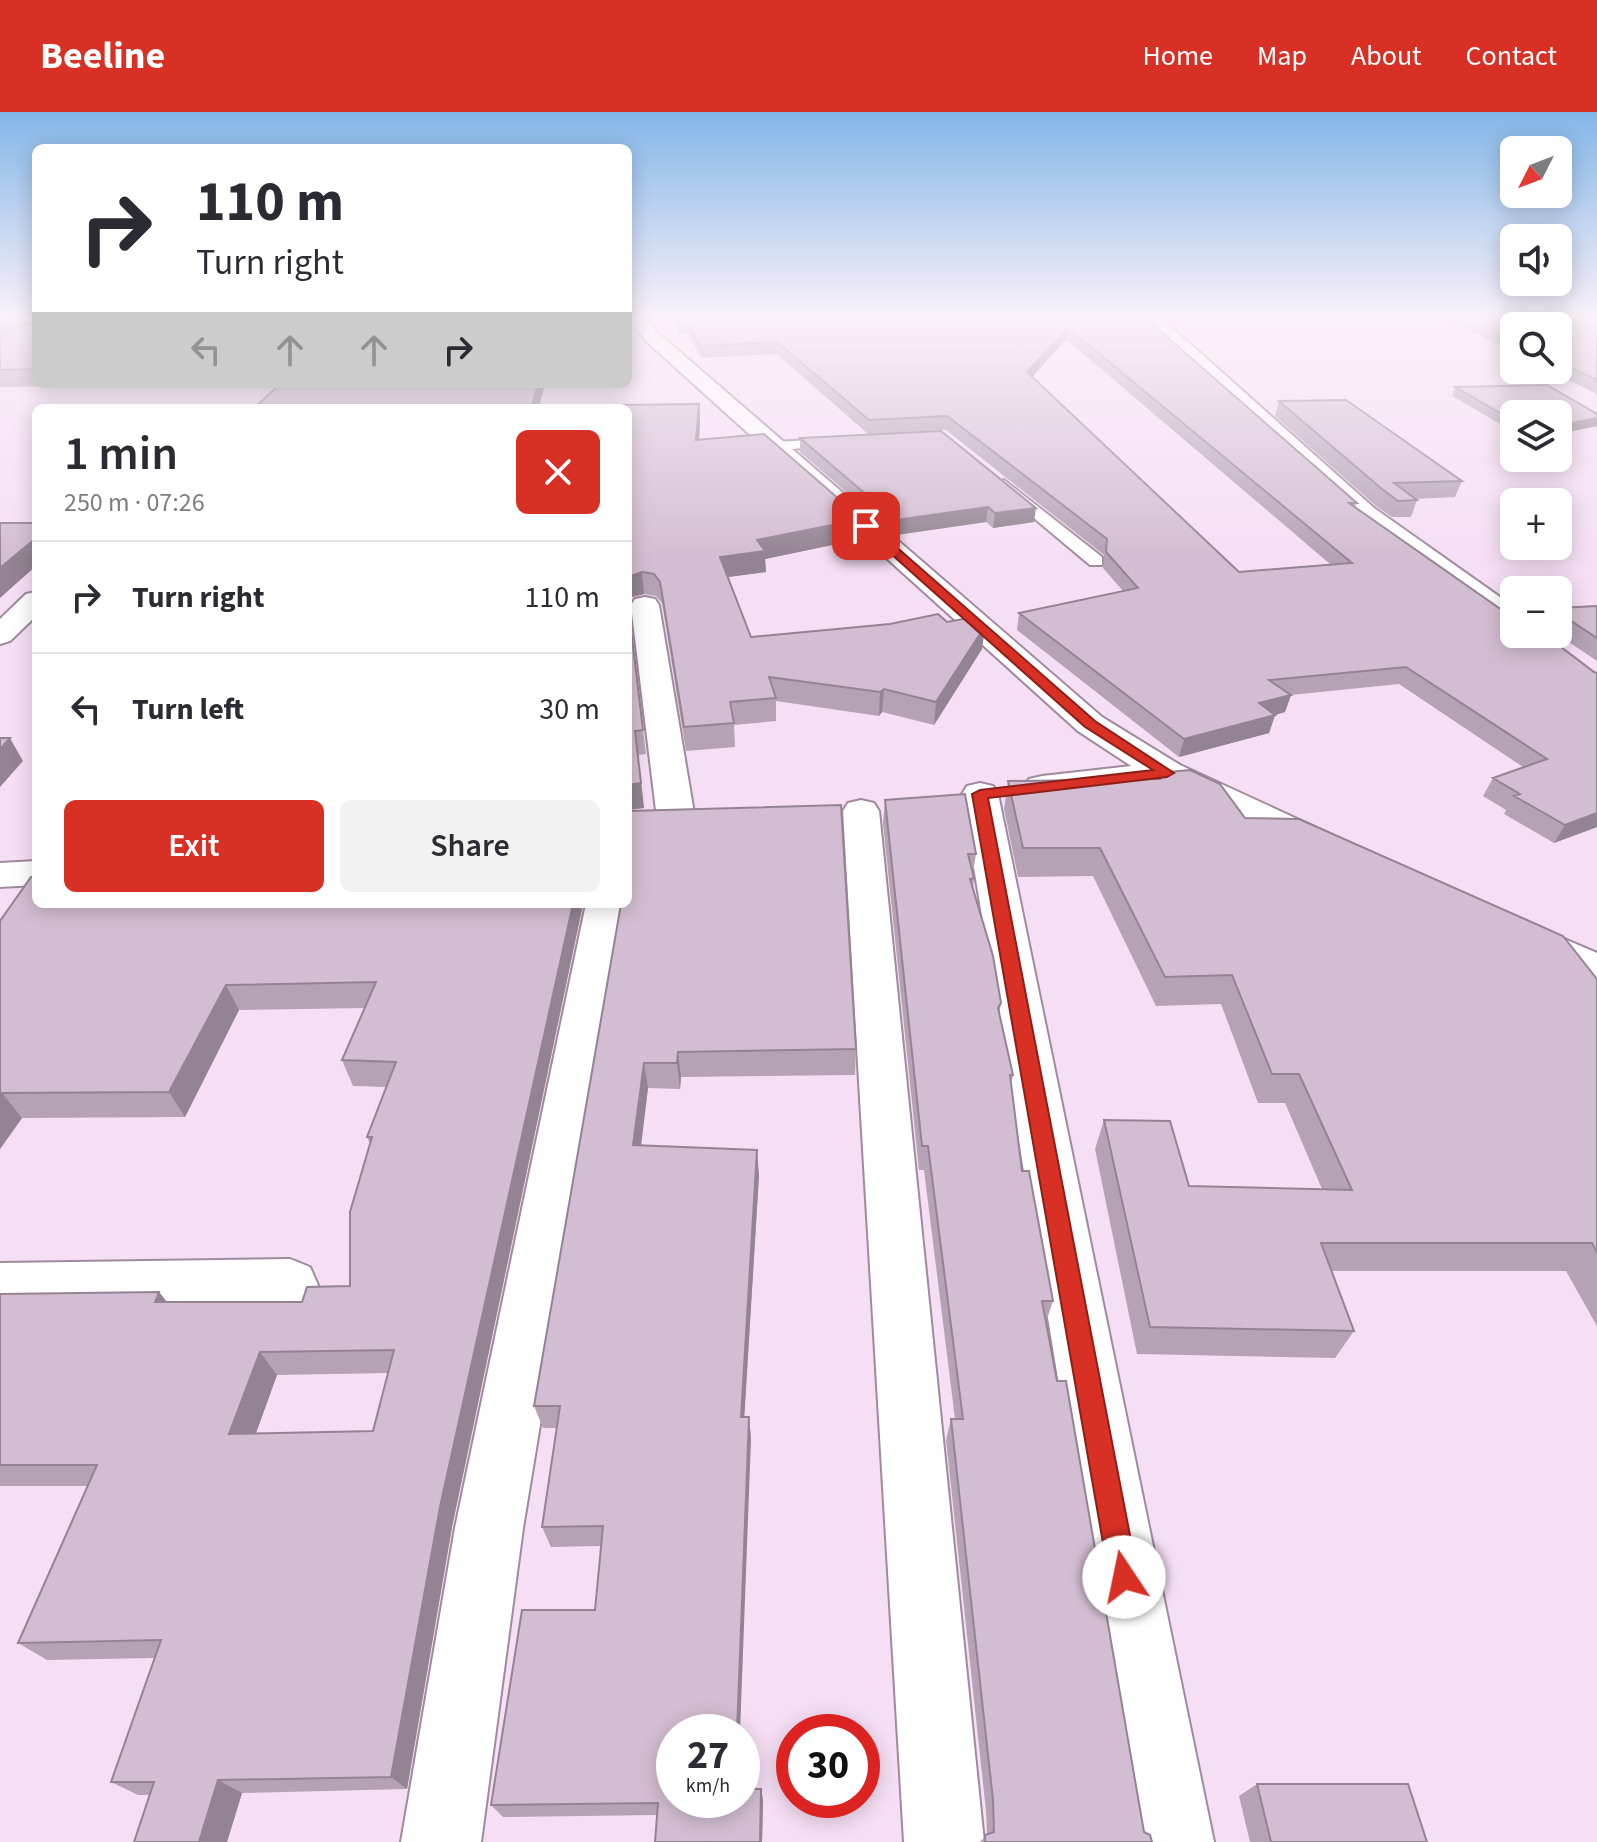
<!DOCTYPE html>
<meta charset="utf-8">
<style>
body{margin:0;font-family:"Source Sans 3",sans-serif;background:#f2f2f3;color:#2b2b33;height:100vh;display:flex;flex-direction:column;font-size:30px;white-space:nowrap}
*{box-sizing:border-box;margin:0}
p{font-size:26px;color:#7c7c81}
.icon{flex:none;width:44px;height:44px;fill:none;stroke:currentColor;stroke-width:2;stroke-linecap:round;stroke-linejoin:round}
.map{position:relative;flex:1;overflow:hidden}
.sheet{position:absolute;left:32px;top:292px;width:600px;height:504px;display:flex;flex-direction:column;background:#fff;border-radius:12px;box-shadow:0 4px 20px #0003}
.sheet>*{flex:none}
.banner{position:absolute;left:32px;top:32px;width:600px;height:244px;border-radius:12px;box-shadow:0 4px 20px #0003;background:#fff;color:#2b2b33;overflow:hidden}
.needle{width:52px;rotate:228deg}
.controls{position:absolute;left:1500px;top:24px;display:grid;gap:16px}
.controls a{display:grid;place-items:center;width:72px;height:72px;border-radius:12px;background:#fff;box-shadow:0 4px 20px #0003;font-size:40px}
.speed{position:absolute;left:656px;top:1602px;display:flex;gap:16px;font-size:40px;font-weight:700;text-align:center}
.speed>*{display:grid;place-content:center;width:104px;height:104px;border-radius:50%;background:#fff;box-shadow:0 4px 20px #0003;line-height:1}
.speed small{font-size:20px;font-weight:400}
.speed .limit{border:12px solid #d22;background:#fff;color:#111}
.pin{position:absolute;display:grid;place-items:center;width:68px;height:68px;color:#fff;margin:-34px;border-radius:16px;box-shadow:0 4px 12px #0006}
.me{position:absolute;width:88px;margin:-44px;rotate:349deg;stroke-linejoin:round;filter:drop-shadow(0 0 6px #0008)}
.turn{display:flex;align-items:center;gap:28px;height:168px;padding:0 32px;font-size:36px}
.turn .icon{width:104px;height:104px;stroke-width:2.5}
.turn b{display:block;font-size:56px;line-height:68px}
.lanes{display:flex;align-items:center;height:76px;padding:0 32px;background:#0003;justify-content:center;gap:40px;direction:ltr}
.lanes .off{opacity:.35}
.round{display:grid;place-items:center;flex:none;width:84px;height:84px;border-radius:12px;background:#f2f2f3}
.head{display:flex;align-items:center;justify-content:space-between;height:136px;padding:0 32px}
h1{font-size:48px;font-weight:600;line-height:60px}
.cta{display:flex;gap:16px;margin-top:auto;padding:16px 32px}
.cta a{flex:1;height:92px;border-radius:12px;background:#d93025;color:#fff;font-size:32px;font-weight:600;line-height:92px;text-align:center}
.cta a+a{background:#f2f2f3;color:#2b2b33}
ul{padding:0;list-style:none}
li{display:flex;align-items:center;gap:24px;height:112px;padding:0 32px;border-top:2px solid #e1e1e2}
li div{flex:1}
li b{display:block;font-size:30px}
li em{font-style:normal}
header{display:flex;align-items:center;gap:48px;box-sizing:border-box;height:112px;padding:0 40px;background:#d93025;color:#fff}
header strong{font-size:38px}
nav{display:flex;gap:44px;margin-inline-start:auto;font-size:28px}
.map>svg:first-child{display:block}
</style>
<header>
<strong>Beeline</strong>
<nav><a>Home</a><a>Map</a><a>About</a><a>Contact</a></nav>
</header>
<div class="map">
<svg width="1597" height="1730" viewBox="0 0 1597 1730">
<rect width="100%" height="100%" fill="#f6dff5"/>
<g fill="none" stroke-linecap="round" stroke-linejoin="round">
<defs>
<g id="service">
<path d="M842 326 847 327V333L776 338 769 334 776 330Z"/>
<path d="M1004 368 1102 445V453H1090L998 376 996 373Z"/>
</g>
<g id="minor">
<rect x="0" y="204" width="36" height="7"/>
<path d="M1141 204H1159L1374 396 1514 495V517L1504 514 1356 406Z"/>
<path d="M36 480V504L10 529 0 532V507L26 482Z"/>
<path d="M645 485 655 487 659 493 695 707 689 715 676 718 663 715 657 707 631 493 635 487Z"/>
<path d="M1167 650 1180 653 1185 661 1180 669 1042 686 1029 683 1024 675 1029 667 1042 664Z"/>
<path d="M980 671 993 674 998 682 1214 1730H1134L962 682 967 674Z"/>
<path d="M861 688 874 691 879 699 984 1730H904L843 699 848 691Z"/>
<path d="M36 749V773L0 775V751Z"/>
<path d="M586 792H626L523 1416 481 1730H401L455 1416Z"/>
<path d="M290 1147 310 1155 318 1173 310 1191 290 1199 0 1203V1151Z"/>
</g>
<g id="tertiary">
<path d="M628 204H644L658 221 1102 605 1180 653 1332 723 1337 731 1332 739 1318 743 1304 739 1154 669 1078 619 646 229Z"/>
<path d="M1534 814 1597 841V874L1519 838 1513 828 1519 818Z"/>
</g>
</defs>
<use href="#service" stroke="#a08a9e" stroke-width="4"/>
<use href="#minor" stroke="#a08a9e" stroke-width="4"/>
<use href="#tertiary" stroke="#a08a9e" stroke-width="4"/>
<use href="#service" fill="#fff" fill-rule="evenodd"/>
<use href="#minor" fill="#fff" fill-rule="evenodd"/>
<use href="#tertiary" fill="#fff" fill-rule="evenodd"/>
</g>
<g fill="#b5a3b5" fill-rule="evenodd">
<path d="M0 204H23L27 213 32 210 36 204V272H61L58 274 0 275Z"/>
<path d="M671 204H1143L1357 391 1355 395 1502 498 1594 560 1597 561V715L1554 731 1504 702 1506 698 1483 684 1493 666 1523 655 1399 572 1291 583 1285 600 1275 603 1269 621 1179 645 1017 518 1019 501 1123 479 1103 456 1104 443 946 318 868 322 777 242 701 246 689 222H679ZM1066 227 1330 452 1239 460 1032 265Z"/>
<path d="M1441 204H1597V282L1548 258H1558V214H1514V241Z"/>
<path d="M280 272H545L539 294 699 292 700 310 699 328 764 322 862 407 861 427 765 447 766 460 728 465 751 525 890 512 938 502 947 510 974 505 985 514 982 537 934 613 882 600 879 604 776 589V609L734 613 735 635 686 639 662 491 656 484 644 482 632 485 628 493 646 642 638 643 644 696 628 698V296H254Z"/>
<path d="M1455 275 1597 302V314L1558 322 1514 302V320L1452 284Z"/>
<path d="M1279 289 1462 369 1455 385 1415 387 1417 388 1411 405H1392L1376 394 1275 304Z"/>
<path d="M800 326 1034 410 993 416 986 410 896 423 800 340Z"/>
<path d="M1597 494V549L1557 522 1558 496Z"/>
<path d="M1156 661 1245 706 1597 867V1214L1566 1159H1331L1354 1219 1335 1246 1137 1242 1095 1037 1104 1008 1189 1074 1322 1077 1285 991H1258L1221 892 1156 894 1093 764 1018 765 1004 697 1008 669 1154 668Z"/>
<path d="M885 688 976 742 973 761 974 766 973 777 1001 891 999 903 1013 963 1011 973 1022 1059 1053 1189 1046 1210 1144 1720 1152 1730H980L987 1722 986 1699 946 1328 951 1307H955L924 1058H919L883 711Z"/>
<path d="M583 792 452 1415 407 1677 242 1681 227 1730H134L149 1683H138L111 1670 155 1546 47 1548 18 1531 88 1374H0V1182L159 1180 167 1190H302L350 1174 370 1032 367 1025 387 975 353 974 342 948 365 896 239 898 185 1005 22 1006 0 1037V809ZM388 1261 373 1319 256 1321 277 1263Z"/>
<path d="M621 792 856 937 855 963 681 965 680 977 648 976 641 1033 759 1063 744 1305H749L751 1327 674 1688 761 1677 763 1689 762 1730H655L657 1703 503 1705 491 1693 595 1498 601 1434 551 1435 542 1415 557 1316H543L534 1294Z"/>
<path d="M1257 1672 1427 1730H1250L1239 1684Z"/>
</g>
<g fill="#948493">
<path d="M10 204H23L27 214 0 228V209Z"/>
<path d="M1068 216 1066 227 1025 273 1027 260Z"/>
<path d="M538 272H545L539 296 532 294Z"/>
<path d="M699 292 700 310 698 347 696 328Z"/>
<path d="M1597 306V314L1558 322V314Z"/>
<path d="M988 395 986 410 896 423V408Z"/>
<path d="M1036 396 1034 410 993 416 995 401Z"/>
<path d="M862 407 861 427 765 447 766 460 721 466 720 445 757 428Z"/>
<path d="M36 426V454L0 486V456Z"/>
<path d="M642 460 644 482 632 485 628 493V467L630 464Z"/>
<path d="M985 514 982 537 934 613 936 590Z"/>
<path d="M884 577 882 600 879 604 880 580Z"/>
<path d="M1291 583 1285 600 1275 603 1269 621 1179 645 1184 627 1259 591Z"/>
<path d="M10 626 23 649 0 675V637Z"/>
<path d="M638 643 644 696 628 698V673Z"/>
<path d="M1597 701V715L1554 731 1565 713Z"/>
<path d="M573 792H583L452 1415 407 1677 391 1665 440 1395Z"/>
<path d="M226 873 239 898 185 1005 169 980Z"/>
<path d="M678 940 681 965 680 977 677 951Z"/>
<path d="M644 951 648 976 638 1058 633 1033Z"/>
<path d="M2 981 22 1006 0 1037V983Z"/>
<path d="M757 1038 759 1063 743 1327 741 1305Z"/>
<path d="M159 1180 178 1204 155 1190Z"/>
<path d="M260 1240 277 1263 248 1343 229 1322Z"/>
<path d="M749 1305 751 1327 740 1620H737Z"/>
<path d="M218 1668 242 1681 227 1730H199Z"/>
<path d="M761 1677 763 1689 762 1730H760Z"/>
</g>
<g fill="#d3bdd2" stroke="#948493" stroke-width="2" fill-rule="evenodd">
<path d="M0 204H10L0 209Z"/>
<path d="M32 204H36V257L0 258V226L32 210Z"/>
<path d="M675 204H1143L1357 391H1349L1502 498 1514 501V522H1544L1594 560 1597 561V701L1565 713 1514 684 1520 682 1493 666 1547 647 1406 555 1269 568 1291 583 1259 591 1275 603 1184 627 1019 501 1138 476 1106 440 1107 427 947 304 869 308 777 230 700 234 688 210 678 211ZM1068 216 1352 451 1239 460 1027 260Z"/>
<path d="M1466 204H1597V268L1558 249V214H1514V228Z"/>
<path d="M280 272H538L532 294 699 292 696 328 764 322 862 407 757 428 765 439 720 445 751 525 890 512 938 502 947 510 974 505 985 514 936 590 884 577 880 580 769 565 776 586 730 590 734 611 684 615 660 470 654 462 642 460 630 464 628 467V296H254Z"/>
<path d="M1547 273 1597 302V306L1558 314V302H1514V309L1455 275Z"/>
<path d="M1346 288 1462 369 1394 371 1417 388 1398 389 1382 377 1279 289Z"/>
<path d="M941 319 1036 396 995 401 988 395 896 408 800 326Z"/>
<path d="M0 411H36V426L0 456Z"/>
<path d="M628 492 643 618 635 619 641 671 628 673Z"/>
<path d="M1597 494V526L1562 503H1558V496Z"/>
<path d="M0 626H10L0 637Z"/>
<path d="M1190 658 1220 672 1245 706 1299 707 1563 824 1597 867V1140L1592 1131H1321L1354 1219 1150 1215 1104 1008 1170 1009 1189 1074 1352 1078 1299 962H1272L1232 863 1165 865 1100 736H1023L1008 669 1160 667 1156 661Z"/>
<path d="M965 682 976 742H968L974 766 970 767 993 844 1001 891 998 896 1013 963H1010L1022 1059H1029L1053 1189H1042L1057 1269H1066L1144 1720 1150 1723 1152 1730H985V1723L994 1720 993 1688 951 1307H963L928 1034H922L885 688Z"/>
<path d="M841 693 856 937 678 940 677 951H644L633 1033 757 1038 741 1305H749L737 1620H674V1688H742V1677H761L760 1730H655L658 1691 491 1693 522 1498H595L603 1414 542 1415 560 1294H534L621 792H628V699Z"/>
<path d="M31 765H36V792H573L440 1395 391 1665 218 1668 199 1730H134L154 1670H111L161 1528 18 1531 97 1353H0V1182L159 1180 155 1190H302L307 1175 350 1174V1100L372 1025H367L396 950 342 948 376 870 226 873 169 980 2 981 0 983V809ZM394 1238 373 1319 229 1322 260 1240Z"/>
<path d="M1257 1672H1408L1427 1730H1271Z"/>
</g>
<linearGradient id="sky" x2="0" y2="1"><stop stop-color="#82b6e8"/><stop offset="0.46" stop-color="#fbf1fa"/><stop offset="1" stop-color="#fbf1fa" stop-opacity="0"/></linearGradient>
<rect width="1597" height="446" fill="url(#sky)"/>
<path fill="#d93025" stroke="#8d1f18" stroke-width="2" d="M862 411H869L1095 609 1174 661 1167 665 988 686 1138 1465 1134 1475 1124 1479 1114 1475 1109 1465 972 682 980 678 1153 658 1085 615 862 416Z"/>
</svg>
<div class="controls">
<a><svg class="needle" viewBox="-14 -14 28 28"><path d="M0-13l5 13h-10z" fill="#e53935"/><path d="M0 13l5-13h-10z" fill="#7c7c81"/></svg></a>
<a><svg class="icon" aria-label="sound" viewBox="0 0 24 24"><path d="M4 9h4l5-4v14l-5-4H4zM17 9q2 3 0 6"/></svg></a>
<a><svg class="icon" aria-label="search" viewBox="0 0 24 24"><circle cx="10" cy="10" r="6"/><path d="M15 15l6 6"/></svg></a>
<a><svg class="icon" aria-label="layers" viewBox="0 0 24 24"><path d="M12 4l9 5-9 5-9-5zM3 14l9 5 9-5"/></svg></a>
<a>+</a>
<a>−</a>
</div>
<div class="speed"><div>27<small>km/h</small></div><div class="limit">30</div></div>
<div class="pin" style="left:866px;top:414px;background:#d93025"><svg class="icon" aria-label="arrive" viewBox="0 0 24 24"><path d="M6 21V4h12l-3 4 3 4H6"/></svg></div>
<svg class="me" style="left:1124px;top:1465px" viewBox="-20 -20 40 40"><circle r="19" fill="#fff"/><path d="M0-13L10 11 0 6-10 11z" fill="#d93025"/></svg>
<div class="banner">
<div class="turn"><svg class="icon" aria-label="right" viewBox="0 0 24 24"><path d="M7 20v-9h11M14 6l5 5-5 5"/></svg><div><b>110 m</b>Turn right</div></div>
<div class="lanes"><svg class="icon off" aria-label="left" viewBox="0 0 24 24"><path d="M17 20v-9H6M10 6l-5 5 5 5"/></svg><svg class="icon off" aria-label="ahead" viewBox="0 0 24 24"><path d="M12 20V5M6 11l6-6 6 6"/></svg><svg class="icon off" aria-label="ahead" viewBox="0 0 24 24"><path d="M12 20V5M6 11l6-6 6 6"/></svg><svg class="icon" aria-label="right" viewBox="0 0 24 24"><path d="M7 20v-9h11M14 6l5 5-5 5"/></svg></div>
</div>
<section class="sheet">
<div class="head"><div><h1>1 min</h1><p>250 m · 07:26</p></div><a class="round" style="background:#d93025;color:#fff"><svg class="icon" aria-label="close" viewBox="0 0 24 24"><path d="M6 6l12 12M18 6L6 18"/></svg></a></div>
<ul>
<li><svg class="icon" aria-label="right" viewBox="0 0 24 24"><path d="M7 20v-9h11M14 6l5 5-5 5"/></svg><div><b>Turn right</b></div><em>110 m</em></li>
<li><svg class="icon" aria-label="left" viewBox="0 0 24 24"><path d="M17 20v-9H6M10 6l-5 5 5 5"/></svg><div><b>Turn left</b></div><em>30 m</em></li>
</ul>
<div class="cta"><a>Exit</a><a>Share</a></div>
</section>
</div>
